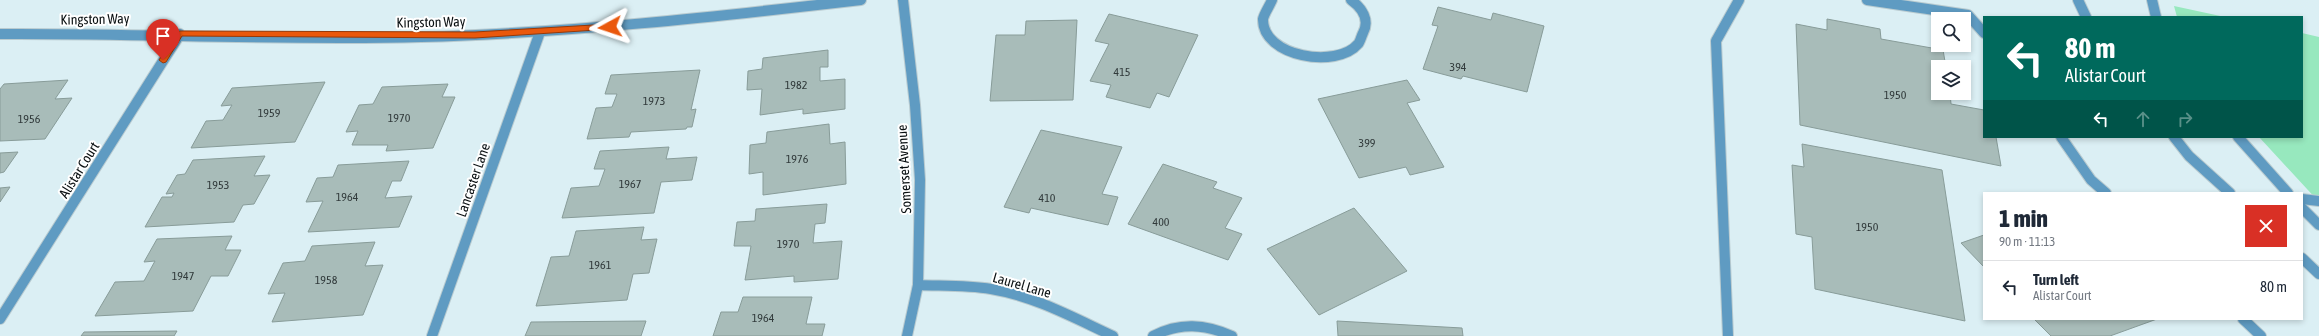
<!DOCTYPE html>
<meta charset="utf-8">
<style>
body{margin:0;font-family:"Asap Condensed",sans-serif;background:#f2f2f3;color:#1f2937;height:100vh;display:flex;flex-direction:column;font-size:15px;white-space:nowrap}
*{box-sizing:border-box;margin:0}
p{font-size:13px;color:#747a83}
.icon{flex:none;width:22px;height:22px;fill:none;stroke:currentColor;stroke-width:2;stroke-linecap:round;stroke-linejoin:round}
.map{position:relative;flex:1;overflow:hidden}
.sheet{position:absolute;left:1983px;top:192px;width:320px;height:128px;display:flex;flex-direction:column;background:#fff;border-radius:0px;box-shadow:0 2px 6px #0003}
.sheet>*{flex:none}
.guide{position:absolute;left:1983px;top:16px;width:320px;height:122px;border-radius:0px;box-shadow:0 2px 6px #0003;background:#00695c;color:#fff;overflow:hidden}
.tools{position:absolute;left:1931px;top:12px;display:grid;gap:8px}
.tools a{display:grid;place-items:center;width:40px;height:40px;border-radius:0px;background:#fff;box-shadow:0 2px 6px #0003;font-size:20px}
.pin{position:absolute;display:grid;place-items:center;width:34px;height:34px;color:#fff;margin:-41px -17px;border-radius:50% 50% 50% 0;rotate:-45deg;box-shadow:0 0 4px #0007}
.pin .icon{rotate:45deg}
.me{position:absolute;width:44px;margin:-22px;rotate:265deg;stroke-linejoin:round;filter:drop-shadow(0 0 3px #0008)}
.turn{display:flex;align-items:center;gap:14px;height:84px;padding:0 16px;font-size:18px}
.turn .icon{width:52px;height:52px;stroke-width:2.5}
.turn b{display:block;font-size:28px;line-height:34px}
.lanes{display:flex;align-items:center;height:38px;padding:0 16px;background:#0003;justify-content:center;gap:20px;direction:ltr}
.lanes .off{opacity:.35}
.round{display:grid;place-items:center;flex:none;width:42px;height:42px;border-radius:0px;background:#f2f2f3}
.head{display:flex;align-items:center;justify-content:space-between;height:68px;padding:0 16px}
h1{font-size:24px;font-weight:800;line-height:30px}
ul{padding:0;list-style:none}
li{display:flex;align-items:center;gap:12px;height:52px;padding:0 16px;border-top:1px solid #e0e1e3}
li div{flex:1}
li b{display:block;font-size:15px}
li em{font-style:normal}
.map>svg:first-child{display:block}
</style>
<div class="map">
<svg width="2319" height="336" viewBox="0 0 2319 336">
<rect width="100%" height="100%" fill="#dbeff4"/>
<g fill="#97e8be">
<path d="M2174 6 2225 17H2177Z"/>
<path d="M2302 33 2319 37V202L2259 137H2302Z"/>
</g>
<g fill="#a8bcb9" stroke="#889c99">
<path d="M1438 7 1491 20 1493 13 1544 26 1527 92 1463 76 1461 79 1423 69 1438 26 1432 25Z"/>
<path d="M1109 14 1198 35 1169 97 1157 93 1150 108 1106 97 1111 85 1090 81 1109 44 1095 41Z"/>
<path d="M1827 19 1880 29 1881 39 1943 50 1946 67H1938V93H1950L1951 104 1984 110V137H1996L2001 166 1800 125 1796 24 1827 30Z"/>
<path d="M1077 20 1073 100 990 101 996 35H1025L1026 21Z"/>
<path d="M828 50V67H820V81L845 79V109L803 114V109L760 115 762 89 747 90 748 71 762 69 763 58Z"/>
<path d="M700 70 691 110 696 109 692 127H687L686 129 631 132 629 137 587 139 596 108 612 107 617 94H605L611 75Z"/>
<path d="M68 80 55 99 72 98 45 139 0 141V89L4 84Z"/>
<path d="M1407 80 1420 100 1407 103 1444 167 1410 175 1406 167 1359 178 1318 99Z"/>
<path d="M325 82 295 142 191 148 206 121 223 120 232 105 221 106 232 88Z"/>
<path d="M448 84 442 97H455L433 148 386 151 388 145H352L358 131 346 132 359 105 373 104 382 87Z"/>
<path d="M829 124 830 144 845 142 846 184 763 195V172L749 174 750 145 766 143 767 132Z"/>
<path d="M1041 130 1122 147 1102 194 1118 197 1108 225 1031 208 1029 213 1004 207Z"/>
<path d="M1802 144 1942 170 1965 321 1815 289 1812 237 1796 234 1792 165 1804 167Z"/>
<path d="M669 147 666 159 697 157 692 180 661 182 654 213 562 218 571 188 599 186 605 169H594L600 151Z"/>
<path d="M18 152 4 172 0 173V153Z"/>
<path d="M265 156 254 176 270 175 254 204 243 205 234 222 145 227 162 197H172L174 193 166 194 177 175 185 174 193 160Z"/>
<path d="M409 161 401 181H392L385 198 412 196 399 227 308 232 323 201 306 202 317 178 333 177 338 165Z"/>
<path d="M1163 164 1217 182 1213 188 1242 198 1225 228 1242 234 1228 260 1128 224Z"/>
<path d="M10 187 0 202V188Z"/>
<path d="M827 204 825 223 815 224 813 243 842 241 838 279 794 282V276L745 280 751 246H734L737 222 755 221 756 209Z"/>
<path d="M1354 208 1407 271 1319 315 1267 249Z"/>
<path d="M644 227 641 240 657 239 649 273 633 274 627 300 536 306 551 257 569 256 576 231Z"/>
<path d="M1984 235V267L1961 243Z"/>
<path d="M232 236 225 250H241L228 276H211L193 311 95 316 115 282 144 281 155 261 144 262 157 239Z"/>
<path d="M375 242 365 266 383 265 363 315 272 322 285 293 268 294 283 263 305 261 312 246Z"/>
<path d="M743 297H812L806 324H825L822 336H713L721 312H738Z"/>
<path d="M2034 319H2157L2110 336H2051Z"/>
<path d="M646 321 641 336H525L531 322Z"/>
<path d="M1337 321 1462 328 1463 336H1338Z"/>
<path d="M177 331 174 336H81L84 332Z"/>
</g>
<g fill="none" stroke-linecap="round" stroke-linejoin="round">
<defs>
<g id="service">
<path d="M1867 0 1968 15 1984 33"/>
<path d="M2061 137 2091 180 2106 193"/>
<path d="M2302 199 2319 201"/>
<path d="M2243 319 2261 336"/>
<path d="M1728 336 1716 41 1739 0"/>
</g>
<g id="minor">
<path d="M903 0 915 105 920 180 918 285 907 336"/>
<path d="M1272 0C1270 5 1264 14 1263 19 1262 57 1337 69 1358 44 1360 42 1361 37 1363 33 1370 20 1362 8 1351 0"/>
<path d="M0 34C140 33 280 41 421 37 568 33 714 17 861 0"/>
<path d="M918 285C942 286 967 285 991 289 1034 296 1074 318 1113 336"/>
<path d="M0 319 180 34"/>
<path d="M432 336 540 32"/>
<path d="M1153 336C1180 322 1205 324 1232 336"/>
</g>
<g id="tertiary">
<path d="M2078 0 2086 17"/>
<path d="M2152 0 2156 17"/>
<path d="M2174 137 2189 156 2230 193"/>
<path d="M2238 137 2288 193"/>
<path d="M2302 208 2319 225"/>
<path d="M2302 258 2319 274"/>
</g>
</defs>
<use href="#service" stroke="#b9cbd0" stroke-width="12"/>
<use href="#minor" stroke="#b9cbd0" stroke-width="12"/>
<use href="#tertiary" stroke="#b9cbd0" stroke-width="12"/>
<use href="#service" stroke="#5f9bc2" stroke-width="10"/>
<use href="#minor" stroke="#5f9bc2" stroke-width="10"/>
<use href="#tertiary" stroke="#5f9bc2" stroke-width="10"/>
</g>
<path fill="#ea580c" stroke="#983908" d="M610 24 614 27 612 29 475 38 182 36 166 62 163 63 159 60 177 32 180 31 475 32Z"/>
<g text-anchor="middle" stroke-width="4" stroke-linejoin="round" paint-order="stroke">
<g font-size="12" fill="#313a3b">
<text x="1458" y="71">394</text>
<text x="1122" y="76">415</text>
<text x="796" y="89">1982</text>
<text x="1895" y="99">1950</text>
<text x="654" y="105">1973</text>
<text x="269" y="117">1959</text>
<text x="399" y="122">1970</text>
<text x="29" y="123">1956</text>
<text x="1367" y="147">399</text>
<text x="797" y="163">1976</text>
<text x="630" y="188">1967</text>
<text x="218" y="189">1953</text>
<text x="347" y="201">1964</text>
<text x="1047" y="202">410</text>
<text x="1161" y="226">400</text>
<text x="1867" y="231">1950</text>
<text x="788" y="248">1970</text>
<text x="600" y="269">1961</text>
<text x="183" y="280">1947</text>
<text x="326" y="284">1958</text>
<text x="763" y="322">1964</text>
</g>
<g font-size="14" fill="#090f11" stroke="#fff">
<text transform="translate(95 19) rotate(-1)" y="5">Kingston Way</text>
<text transform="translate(431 22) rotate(-1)" y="5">Kingston Way</text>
<text transform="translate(904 169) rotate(-93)" y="5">Somerset Avenue</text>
<text transform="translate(79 170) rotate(-58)" y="5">Alistar Court</text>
<text transform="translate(473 180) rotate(-71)" y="5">Lancaster Lane</text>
<text transform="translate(1022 285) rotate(16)" y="5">Laurel Lane</text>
</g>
</g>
</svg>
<div class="tools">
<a><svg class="icon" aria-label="search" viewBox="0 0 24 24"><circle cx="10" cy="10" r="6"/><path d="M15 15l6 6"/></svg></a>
<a><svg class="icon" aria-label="layers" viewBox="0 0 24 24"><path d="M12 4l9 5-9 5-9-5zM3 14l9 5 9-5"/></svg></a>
</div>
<div class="pin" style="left:163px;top:60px;background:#d93025"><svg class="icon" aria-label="arrive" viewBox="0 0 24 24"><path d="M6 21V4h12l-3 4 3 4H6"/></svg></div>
<svg class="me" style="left:610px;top:27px" viewBox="-20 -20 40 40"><path d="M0-17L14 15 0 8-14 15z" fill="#ea580c" stroke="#fff" stroke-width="4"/></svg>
<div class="guide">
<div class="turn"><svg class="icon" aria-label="left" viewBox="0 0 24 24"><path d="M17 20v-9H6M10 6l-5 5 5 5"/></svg><div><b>80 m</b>Alistar Court</div></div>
<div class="lanes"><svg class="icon" aria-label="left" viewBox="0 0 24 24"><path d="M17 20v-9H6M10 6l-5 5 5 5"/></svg><svg class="icon off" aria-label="ahead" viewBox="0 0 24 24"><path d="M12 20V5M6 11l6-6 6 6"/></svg><svg class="icon off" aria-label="right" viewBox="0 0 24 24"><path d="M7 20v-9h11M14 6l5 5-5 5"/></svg></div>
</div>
<section class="sheet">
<div class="head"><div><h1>1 min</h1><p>90 m · 11:13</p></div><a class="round" style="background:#d93025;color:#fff"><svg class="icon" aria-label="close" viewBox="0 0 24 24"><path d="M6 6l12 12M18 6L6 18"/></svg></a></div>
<ul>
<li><svg class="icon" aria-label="left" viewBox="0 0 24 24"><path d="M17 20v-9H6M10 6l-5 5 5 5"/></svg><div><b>Turn left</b><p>Alistar Court</p></div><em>80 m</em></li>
</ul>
</section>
</div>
